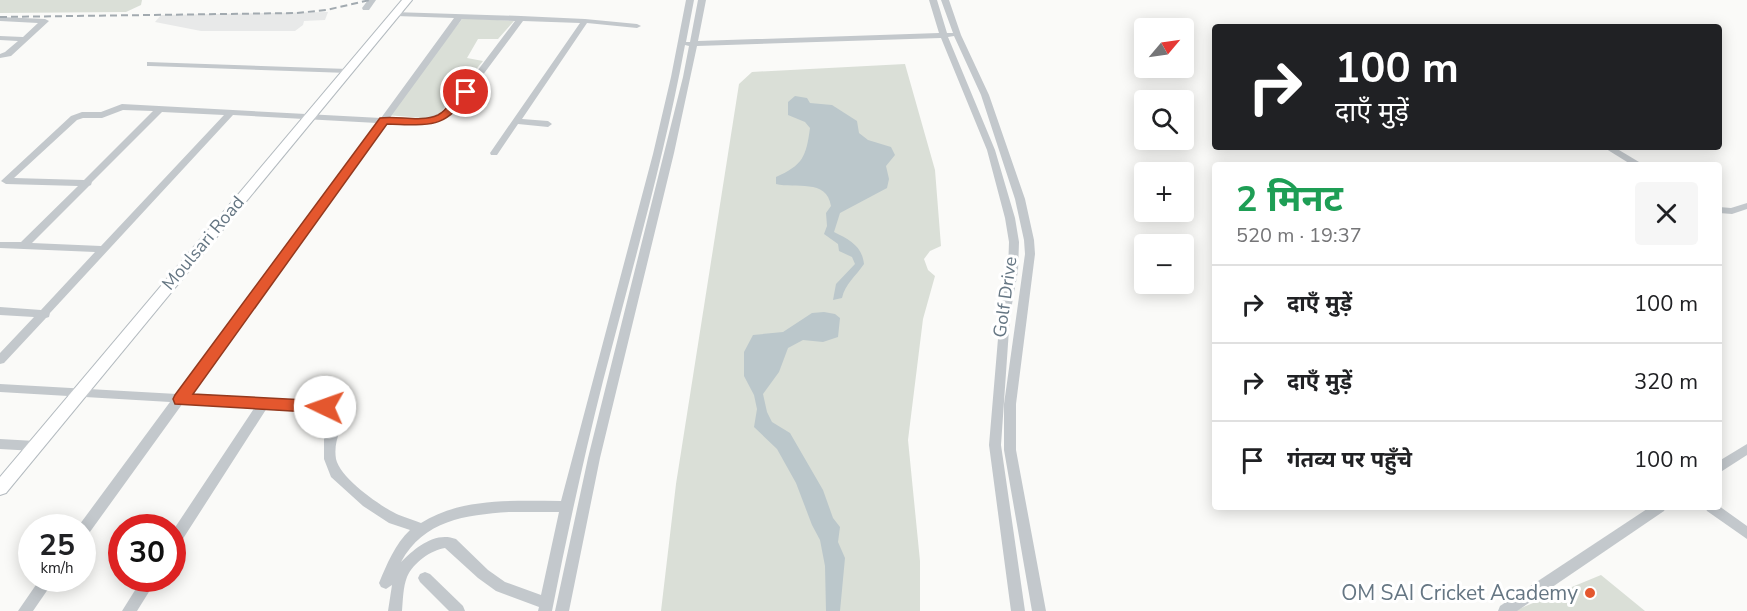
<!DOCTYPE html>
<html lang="hi">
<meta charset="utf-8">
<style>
body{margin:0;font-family:"Nunito Sans","Noto Sans Devanagari",sans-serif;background:#f6f6f6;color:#202124;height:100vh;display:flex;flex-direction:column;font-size:22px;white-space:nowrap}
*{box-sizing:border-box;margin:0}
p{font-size:20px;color:#757577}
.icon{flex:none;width:33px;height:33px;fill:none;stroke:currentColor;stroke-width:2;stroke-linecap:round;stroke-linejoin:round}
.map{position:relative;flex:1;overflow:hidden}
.sheet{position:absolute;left:1212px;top:162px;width:510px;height:348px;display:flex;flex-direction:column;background:#fff;border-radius:6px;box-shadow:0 3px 15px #0003}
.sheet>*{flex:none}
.top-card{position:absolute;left:1212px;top:24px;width:510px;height:126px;border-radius:6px;box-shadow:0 3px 15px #0003;background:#202124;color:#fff;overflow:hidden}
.needle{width:39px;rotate:61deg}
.buttons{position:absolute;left:1134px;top:18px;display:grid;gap:12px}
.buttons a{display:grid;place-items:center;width:60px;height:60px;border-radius:6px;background:#fff;box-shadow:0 3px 15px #0003;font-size:30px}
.speed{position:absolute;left:18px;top:514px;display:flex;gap:12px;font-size:30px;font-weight:700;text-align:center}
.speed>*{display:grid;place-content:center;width:78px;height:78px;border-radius:50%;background:#fff;box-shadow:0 3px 15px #0003;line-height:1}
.speed small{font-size:15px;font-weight:400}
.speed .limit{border:9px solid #d22;background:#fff;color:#111}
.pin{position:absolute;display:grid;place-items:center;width:51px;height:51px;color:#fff;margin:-26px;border:3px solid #fff;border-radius:50%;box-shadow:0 2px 6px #0007}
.me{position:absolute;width:66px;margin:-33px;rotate:273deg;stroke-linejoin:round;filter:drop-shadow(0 0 4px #0008)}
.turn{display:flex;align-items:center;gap:21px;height:126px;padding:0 24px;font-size:27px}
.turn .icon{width:78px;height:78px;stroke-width:2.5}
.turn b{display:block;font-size:42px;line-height:51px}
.round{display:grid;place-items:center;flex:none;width:63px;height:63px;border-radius:6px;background:#f6f6f6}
.overview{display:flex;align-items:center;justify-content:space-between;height:102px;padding:0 24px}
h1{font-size:36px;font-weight:700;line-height:45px;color:#1e9e55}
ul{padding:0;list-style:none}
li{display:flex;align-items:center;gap:18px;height:78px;padding:0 24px;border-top:2px solid #e0e0e0}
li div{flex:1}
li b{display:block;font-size:22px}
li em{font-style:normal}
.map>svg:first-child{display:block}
</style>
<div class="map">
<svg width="1747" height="611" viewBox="0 0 1747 611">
<rect width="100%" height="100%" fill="#fafaf8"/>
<path fill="#e8e9e9" d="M328 12 325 20 304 21 303 25 295 31H201L155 22 161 15Z"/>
<g fill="#dadfd7">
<path d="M0 0H142L141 5 126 12 0 13Z"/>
<path d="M463 18 514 21 498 39H478L467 58 483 61 435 119 386 115Z"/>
<path d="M905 64 935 170 941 246 930 251 924 259 928 270 935 276 923 319 908 440 920 561V611H661L676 484 739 84 752 72Z"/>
<path d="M1601 575 1645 611H1514Z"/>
</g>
<g fill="#bbc7cb">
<path d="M795 96 807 98 810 103 832 105 857 121 859 133 868 140 891 147 895 155 886 166 889 179 887 188 840 213 834 232C850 240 862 246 864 264 856 276 845 284 842 298L833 300 836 284 855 264 852 257 839 251 838 244 824 234 827 226 826 213 831 206C827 178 795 189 776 184V177C803 165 806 157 810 128L805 122 788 115V102Z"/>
<path d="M824 312 835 314 840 318 838 337 823 342 803 340 788 348 779 372 763 394 767 412 772 422 790 433 823 490 833 518 840 527 838 542 845 558 840 611H826L825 566 820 540 812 525 796 483 777 449 754 427 757 409 754 395 744 376V352L753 335 783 332 812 313Z"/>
</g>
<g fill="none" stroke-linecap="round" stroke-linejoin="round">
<defs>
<path id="secondary" d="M402 0H412L6 493 0 495V477Z"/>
</defs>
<use href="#secondary" stroke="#b3babf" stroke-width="2"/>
<g fill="#c3c8cc" fill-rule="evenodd">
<path d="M368 0H376L369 10H363L362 8Z"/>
<path d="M686 0H694L686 42H690L698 0H706L698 41 939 33 929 0H937L947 33H953L941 0H949L961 35 989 95 1025 199 1034 240 1035 254 1016 404V450L1046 611H1032L1004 450V404L1025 254 1024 240 1015 199 981 95 954 36 948 37 995 150 1015 218 1019 242 1018 271 1010 315 1001 445 1025 611H1011L989 445 1000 315 1008 271 1009 242 1005 218 987 150 941 38 697 46 674 153 600 458 569 611H555L588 458 683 77 689 46 685 45C664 159 632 269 603 381 584 457 567 534 552 611H538L539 607 496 591 478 578 445 548C431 550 413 563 407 577 403 587 403 600 402 611H388L392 585 386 589 381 587 379 583C387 564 395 544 410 530L389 523 363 506 331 477 324 459V439L337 410 339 407 343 405 347 407 349 410C342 426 333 441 336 459 340 478 381 507 399 515 406 518 414 520 421 523 462 497 515 501 561 501L653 154 671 77ZM509 512H559L541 595 505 582 488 570 456 539C435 531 415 548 401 562 424 520 465 515 509 512Z"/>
<path d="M393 12 521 16 585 19 637 24 641 26 637 28 587 23 522 119 548 121 552 124 548 127 518 124 497 155H491L490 153 580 23 523 21 456 111C435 127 411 124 386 124L189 395 325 402 329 404 331 407 329 410 325 412 267 408 177 548 172 550V532L255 407 183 403 87 536 82 538V528H77L170 402 0 392V384L177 394 377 123 233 115 50 313 49 317 46 318 4 363 0 364V353L34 317 0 315V307L41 310 95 252 0 248V242H21L78 186 6 184 1 181 71 116 82 112H101L122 104 381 118 454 18 396 16 392 14ZM462 19 515 21 450 107C431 121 412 119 389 119ZM123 110 153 111 84 180 14 178 77 120 83 118H102ZM162 112 224 115 101 246 32 243 89 186 91 185 92 182Z"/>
<path d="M0 17 45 19 49 21 11 56 0 58V54L5 52 18 41 0 40V36L23 37 38 23 0 21Z"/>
<path d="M147 62 348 69 352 71 348 73 150 66H147Z"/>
<path d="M1603 147H1614L1644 165H1632Z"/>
<path d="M1747 203V209L1732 214 1719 213V207L1731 208Z"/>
<path d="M0 439 35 441 39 443 41 446 39 449 35 451 0 449Z"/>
<path d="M1747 444V455L1719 473V461Z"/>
<path d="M1719 506 1747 526V539L1707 511 1705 507H1719Z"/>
<path d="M1650 507H1666L1664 511 1517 611H1498L1500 606Z"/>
<path d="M425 572 430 574 463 606 465 611H449L420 582 418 578 420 574Z"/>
<path d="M40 579H55L33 611H18Z"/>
<path d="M142 579H157L137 611H122Z"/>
</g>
<use href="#secondary" fill="#fff" fill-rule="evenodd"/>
<path stroke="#a2aab0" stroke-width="2" stroke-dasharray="7 4" stroke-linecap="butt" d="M0 17 297 13 326 10 370 0"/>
</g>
<path fill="#e4572e" stroke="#94391e" stroke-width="1.5" d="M466 88 471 92C444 130 431 125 387 124L193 394 325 401 331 403 333 407 331 411 325 413 175 404 173 399 175 395 380 118C398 115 420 123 438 115 450 109 454 93 466 88Z"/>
<circle fill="#e4572e" stroke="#fff" stroke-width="2" cx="1590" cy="593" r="6"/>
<g text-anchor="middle" stroke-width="6" stroke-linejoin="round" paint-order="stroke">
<g font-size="18" fill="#657683" stroke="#fff">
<text transform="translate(203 243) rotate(-50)" y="6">Moulsari Road</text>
<text transform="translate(1005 297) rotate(-82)" y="6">Golf Drive</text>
</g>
<g font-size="21" fill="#657683" stroke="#fff" text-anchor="end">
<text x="1578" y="600">OM SAI Cricket Academy</text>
</g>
</g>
</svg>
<div class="buttons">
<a><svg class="needle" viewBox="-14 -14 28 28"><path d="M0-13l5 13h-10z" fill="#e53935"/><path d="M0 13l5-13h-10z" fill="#757577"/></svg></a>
<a><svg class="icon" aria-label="search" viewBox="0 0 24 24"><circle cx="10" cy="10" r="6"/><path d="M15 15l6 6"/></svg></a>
<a>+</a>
<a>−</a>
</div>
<div class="speed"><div>25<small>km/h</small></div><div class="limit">30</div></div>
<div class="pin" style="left:466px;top:92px;background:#d93025"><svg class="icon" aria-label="arrive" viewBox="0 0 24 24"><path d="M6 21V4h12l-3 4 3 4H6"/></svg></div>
<svg class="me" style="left:325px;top:407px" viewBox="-20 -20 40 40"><circle r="19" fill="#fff"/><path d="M0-13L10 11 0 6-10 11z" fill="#e4572e"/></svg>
<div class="top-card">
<div class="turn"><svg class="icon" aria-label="right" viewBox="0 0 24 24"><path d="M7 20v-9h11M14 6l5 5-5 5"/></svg><div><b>100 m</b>दाएँ मुड़ें</div></div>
</div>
<section class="sheet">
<div class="overview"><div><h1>2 मिनट</h1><p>520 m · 19:37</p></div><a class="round"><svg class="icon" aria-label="close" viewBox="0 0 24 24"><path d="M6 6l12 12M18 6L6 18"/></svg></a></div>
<ul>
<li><svg class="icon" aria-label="right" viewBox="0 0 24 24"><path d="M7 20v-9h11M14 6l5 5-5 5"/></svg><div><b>दाएँ मुड़ें</b></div><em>100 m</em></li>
<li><svg class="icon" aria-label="right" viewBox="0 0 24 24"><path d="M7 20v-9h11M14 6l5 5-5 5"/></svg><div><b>दाएँ मुड़ें</b></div><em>320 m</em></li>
<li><svg class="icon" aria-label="arrive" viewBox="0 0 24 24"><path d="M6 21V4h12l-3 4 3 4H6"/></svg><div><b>गंतव्य पर पहुँचे</b></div><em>100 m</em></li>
</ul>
</section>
</div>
